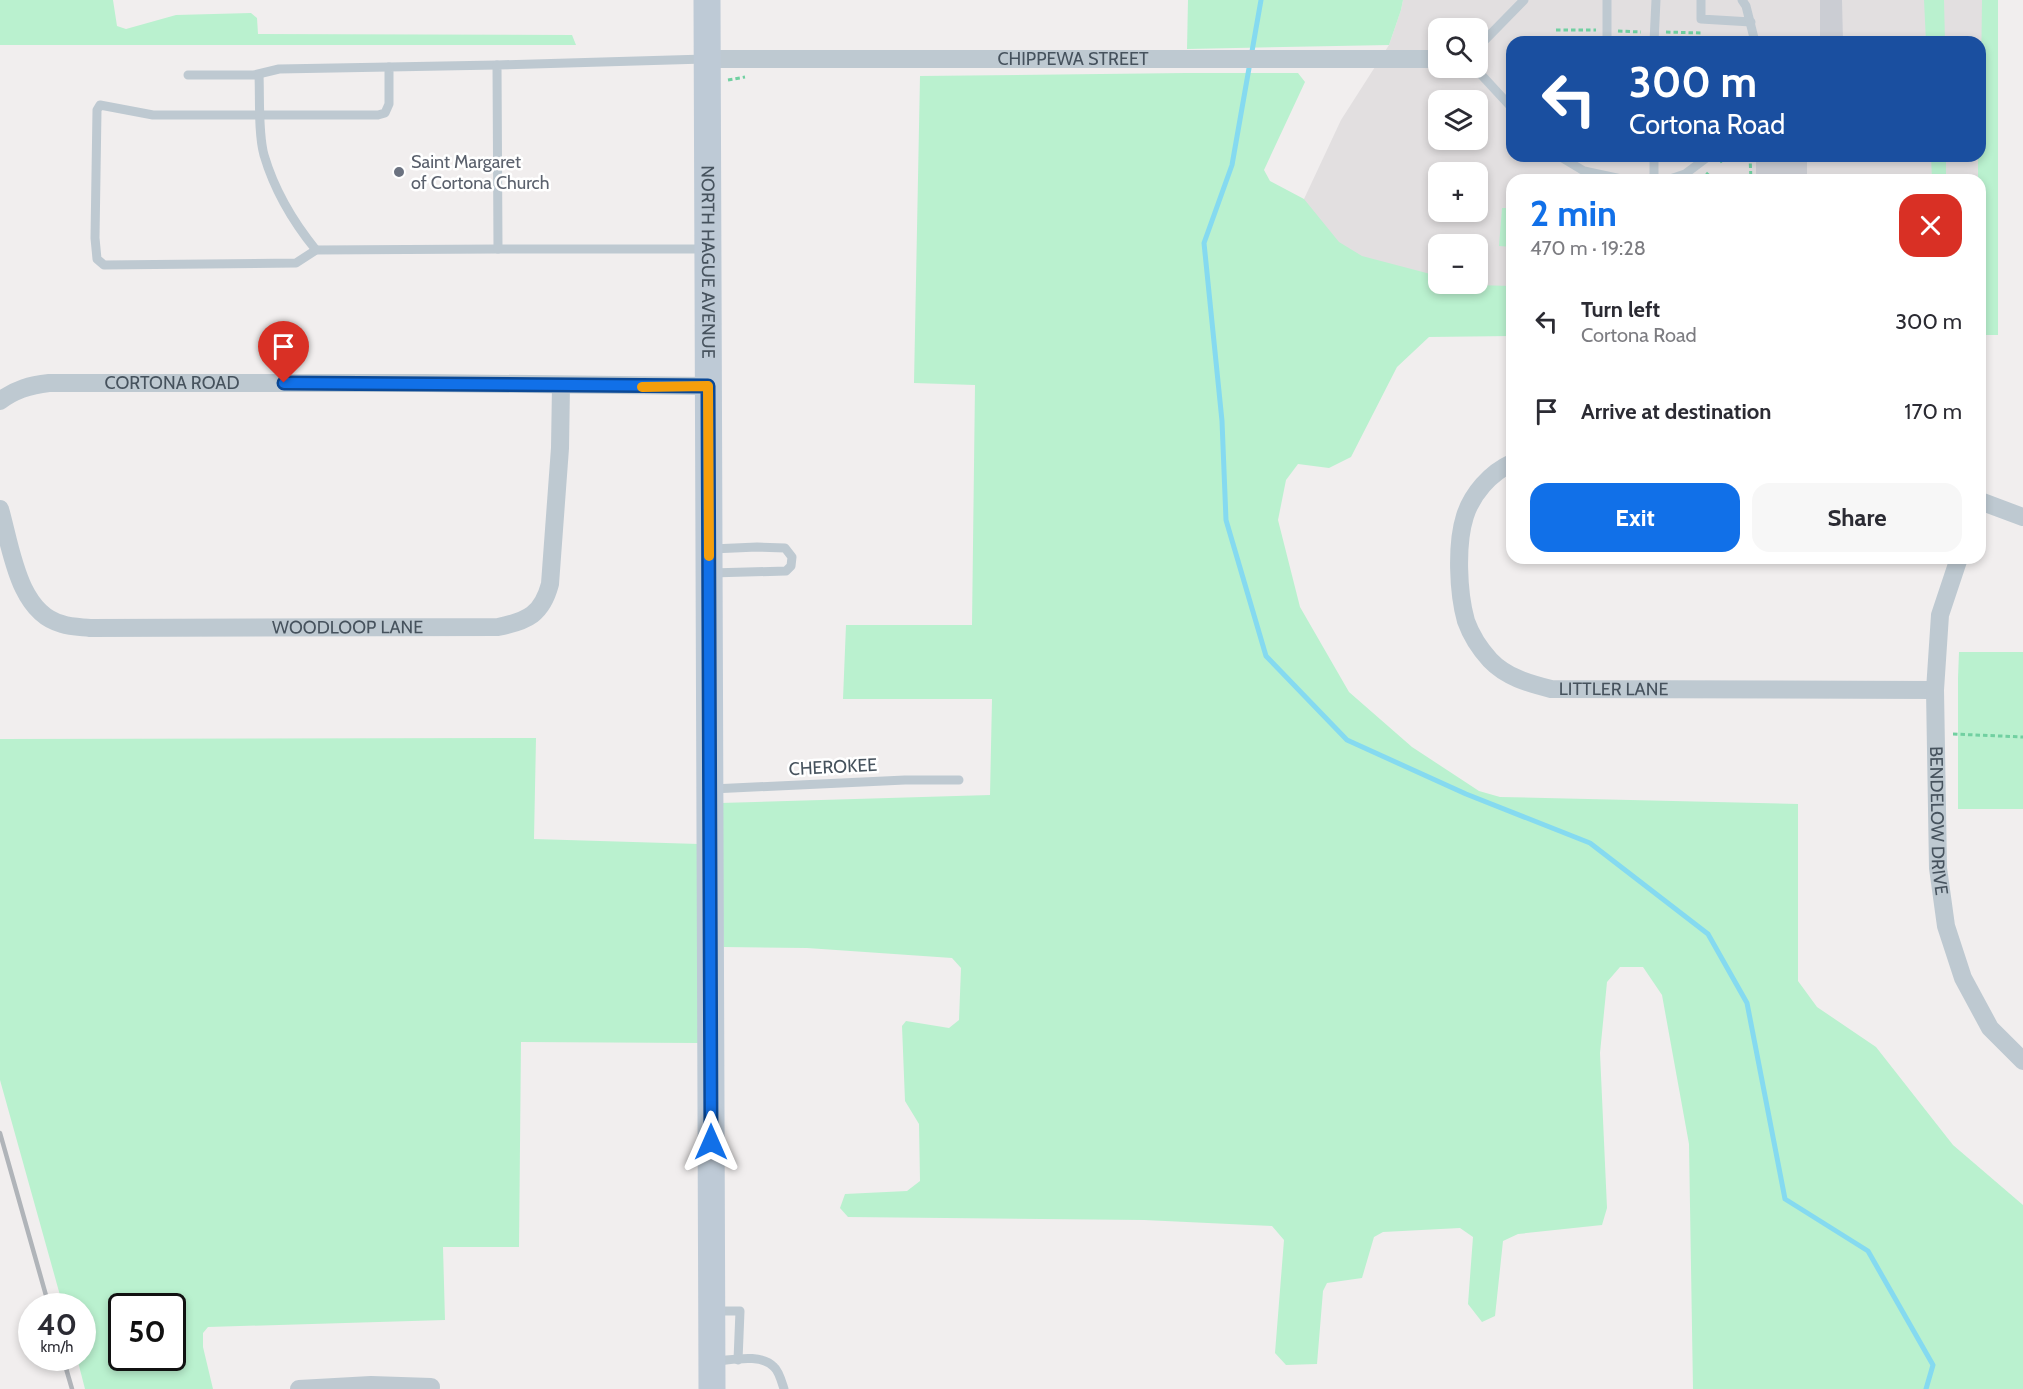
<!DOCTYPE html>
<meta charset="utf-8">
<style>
body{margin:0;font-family:Cabin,sans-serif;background:#f7f7f7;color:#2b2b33;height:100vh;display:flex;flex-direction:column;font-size:22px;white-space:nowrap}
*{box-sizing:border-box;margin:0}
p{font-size:20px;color:#7c7c81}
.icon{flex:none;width:33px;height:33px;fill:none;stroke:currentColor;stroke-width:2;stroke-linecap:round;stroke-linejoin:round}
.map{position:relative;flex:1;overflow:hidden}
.sheet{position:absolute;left:1506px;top:174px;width:480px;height:390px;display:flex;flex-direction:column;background:#fff;border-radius:18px;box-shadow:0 3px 9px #0003}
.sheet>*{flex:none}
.top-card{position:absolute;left:1506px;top:36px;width:480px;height:126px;border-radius:18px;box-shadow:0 3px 9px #0003;background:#1a4fa0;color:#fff;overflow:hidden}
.fabs{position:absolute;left:1428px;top:18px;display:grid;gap:12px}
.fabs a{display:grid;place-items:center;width:60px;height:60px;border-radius:12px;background:#fff;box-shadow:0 3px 9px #0003;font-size:30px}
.speed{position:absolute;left:18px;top:1293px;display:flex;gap:12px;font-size:30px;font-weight:700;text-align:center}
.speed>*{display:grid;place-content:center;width:78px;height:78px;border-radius:50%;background:#fff;box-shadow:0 3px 9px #0003;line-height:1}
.speed small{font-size:15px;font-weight:400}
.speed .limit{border:3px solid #111;border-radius:9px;background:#fff;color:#111}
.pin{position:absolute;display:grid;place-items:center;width:51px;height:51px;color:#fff;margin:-62px -26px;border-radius:50% 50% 50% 0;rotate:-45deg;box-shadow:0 0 6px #0007}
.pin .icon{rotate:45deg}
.me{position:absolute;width:66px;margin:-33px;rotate:0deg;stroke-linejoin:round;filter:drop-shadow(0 0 4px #0008)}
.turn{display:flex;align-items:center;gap:21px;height:126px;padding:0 24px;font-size:27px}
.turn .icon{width:78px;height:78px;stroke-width:2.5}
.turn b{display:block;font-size:42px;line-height:51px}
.round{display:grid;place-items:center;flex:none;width:63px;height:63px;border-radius:18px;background:#f7f7f7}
.head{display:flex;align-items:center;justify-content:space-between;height:102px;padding:0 24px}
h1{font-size:36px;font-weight:700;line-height:45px;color:#1170e8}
.primary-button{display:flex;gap:12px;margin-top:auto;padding:12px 24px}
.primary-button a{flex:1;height:69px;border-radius:18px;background:#1170e8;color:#fff;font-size:24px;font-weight:700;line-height:69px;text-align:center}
.primary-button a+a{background:#f7f7f7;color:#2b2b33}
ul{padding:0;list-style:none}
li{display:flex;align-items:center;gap:18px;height:90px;padding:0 24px}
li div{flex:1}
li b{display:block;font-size:22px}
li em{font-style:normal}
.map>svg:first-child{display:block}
</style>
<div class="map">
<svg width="2023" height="1389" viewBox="0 0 2023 1389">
<rect width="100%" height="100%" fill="#f1eeee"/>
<path fill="#e2dfe0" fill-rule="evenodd" d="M1403 0H1998V335H1980V180H1512V336L1268 334 1304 199 1341 120 1389 45 1401 10ZM1438 28H1478V68H1438ZM1512 42H1980V156H1512ZM1438 100H1478V140H1438ZM1438 172H1478V212H1438ZM1438 244H1478V284H1438Z"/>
<g fill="#baf1cf" fill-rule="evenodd">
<path d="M0 0H113L117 26 126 29 176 15 251 13 257 18 258 34 572 35 576 45H0Z"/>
<path d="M1188 0H1403L1401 10 1389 45 1187 49Z"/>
<path d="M1924 0H1944L1945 42H1926Z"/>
<path d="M1982 0H1998V335H1980V180H1978V156H1980Z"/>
<path d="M1186 73H1298L1305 82 1264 170 1270 181 1304 199 1339 242 1362 256 1438 276V284L1512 286V336L1429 337 1397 367 1351 457 1329 468 1298 464 1286 480 1278 520 1300 607 1349 692 1412 747 1479 791 1500 797 1798 804V981L1817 1007 1876 1047 1953 1145 2023 1205V1389H1693L1689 1144 1662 995 1643 967H1620L1607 982 1600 1053 1607 1208 1602 1225 1518 1234 1503 1241 1495 1316 1482 1322 1468 1304 1473 1237 1460 1228 1383 1232 1374 1237 1362 1278 1327 1283 1323 1291 1317 1364 1286 1365 1275 1353 1284 1240 1272 1226 1144 1220 848 1217 840 1208 845 1194 907 1191 920 1181 919 1124 905 1101 902 1026 906 1021 949 1028 959 1020 961 968 952 958 807 948 724 947 718 845 720 803 990 795 992 699H843L846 625H972L975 385 914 383 920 76Z"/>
<path d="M1931 156H1946V180H1932Z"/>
<path d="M1502 208H1512V247L1499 246Z"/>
<path d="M1959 652H2023V809H1958V678Z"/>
<path d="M536 738 534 839 699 844 698 1043 521 1042 519 1247H443L445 1320 208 1327 203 1333V1347L213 1389H85L77 1358H82V1306H63L0 1080V739ZM122 1306H172V1358H122Z"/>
</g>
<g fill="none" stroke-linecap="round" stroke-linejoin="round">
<path stroke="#85daf0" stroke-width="5" d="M1261 0 1232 165 1204 243 1222 421 1226 520 1266 656 1347 740 1466 794 1590 843 1708 934 1747 1003 1785 1199 1868 1251 1933 1365 1926 1389"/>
</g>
<g fill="#cbcdd3">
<path d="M1820 0H1842L1843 42H1820Z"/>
<rect x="1756" y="156" width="51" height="24"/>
</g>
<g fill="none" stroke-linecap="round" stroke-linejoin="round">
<g stroke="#71d0a1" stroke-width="3" stroke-dasharray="4.5 3" stroke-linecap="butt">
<path d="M1556 30H1596"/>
<path d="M1618 31 1641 32"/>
<path d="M1666 32 1701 33"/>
<path d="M728 80 745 77"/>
<path d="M1750 156 1751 180"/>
<path d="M1720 162 1728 156"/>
<path d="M1706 173 1714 180"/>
<path d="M1953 734 2023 737"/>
</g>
<g stroke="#bec9d1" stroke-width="9">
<path d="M1701 0V19L1751 22"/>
<path d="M1742 0 1746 6 1755 42"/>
<path d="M1607 42V0"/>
<path d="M1654 42 1656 0"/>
<path d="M1478 47 1524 0"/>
<path d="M497 65 389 67V104L385 113 378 115H153L100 105 97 110 95 238 97 259 104 265 296 263 316 250 498 249"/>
<path d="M1475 68 1512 108"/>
<path d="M188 75H254L279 69 389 67"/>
<path d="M259 75C260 98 258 133 264 155 274 189 294 223 316 250"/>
<path d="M1559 156 1584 171 1626 180"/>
<path d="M1654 180V156"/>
<path d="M1667 180 1685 174 1709 156"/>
<path d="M704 249H498L497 65 705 59"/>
<path d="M711 573 786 571 791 566 792 557 785 548 757 547 712 549"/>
<path d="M712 789 905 780H959"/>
<path d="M713 1311H740L738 1360"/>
<path d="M716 1361C732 1360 761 1353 774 1367 779 1371 782 1383 784 1389"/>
</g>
<g stroke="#bec9d1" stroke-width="18">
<path id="s1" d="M707 59H1438"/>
<path id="s2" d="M0 401C15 389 31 385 49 383H426L708 386"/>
<path id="s3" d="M1512 463C1490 473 1472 494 1465 516 1456 544 1458 593 1466 621 1471 635 1480 649 1490 660 1506 677 1528 683 1551 689L1935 690"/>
<path d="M1980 501 2023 517"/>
<path id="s4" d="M0 509C11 547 18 613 62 624 71 627 81 627 90 628L498 627C528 621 542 614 550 584L560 448 561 386"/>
<path id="s5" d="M1959 558 1940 615 1935 690 1938 868 1946 926 1963 978 1990 1028 2023 1061"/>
<path d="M299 1389 371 1385 431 1387"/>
</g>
<path stroke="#becad6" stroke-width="27" id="s6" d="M707 0 712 1389"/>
<g stroke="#b0b4b9" stroke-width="4.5">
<path d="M0 1133 49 1306"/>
<path d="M63 1358 72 1389"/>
</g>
</g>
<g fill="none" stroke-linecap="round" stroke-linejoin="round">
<defs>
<path id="route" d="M284 383 708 386 711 1142"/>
</defs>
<use href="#route" stroke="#0b4997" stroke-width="15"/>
<use href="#route" stroke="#1170e8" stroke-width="10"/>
<path stroke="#f59e0b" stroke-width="10" d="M642 387 708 386 709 556"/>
</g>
<circle fill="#6b7280" stroke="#fff" stroke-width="2" cx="399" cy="172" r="6"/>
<g text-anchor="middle" stroke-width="5" stroke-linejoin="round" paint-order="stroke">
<g font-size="18" fill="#46525d" stroke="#fff">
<text dy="6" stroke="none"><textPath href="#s1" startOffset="366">CHIPPEWA STREET</textPath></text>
<text dy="6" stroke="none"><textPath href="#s6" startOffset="262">NORTH HAGUE AVENUE</textPath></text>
<text dy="6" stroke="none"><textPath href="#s2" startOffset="176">CORTONA ROAD</textPath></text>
<text dy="6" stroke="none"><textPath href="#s4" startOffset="423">WOODLOOP LANE</textPath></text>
<text dy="6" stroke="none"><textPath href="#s3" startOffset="356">LITTLER LANE</textPath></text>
<text transform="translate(833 767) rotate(-3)" y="6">CHEROKEE</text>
<text dy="6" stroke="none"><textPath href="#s5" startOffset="266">BENDELOW DRIVE</textPath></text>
</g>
<g font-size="18" fill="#5b616d" stroke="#fff" text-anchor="start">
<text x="411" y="168">Saint Margaret<tspan x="411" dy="21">of Cortona Church</tspan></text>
</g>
</g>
</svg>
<div class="fabs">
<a><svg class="icon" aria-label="search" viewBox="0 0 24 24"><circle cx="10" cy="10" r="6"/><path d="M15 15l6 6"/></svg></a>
<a><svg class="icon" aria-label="layers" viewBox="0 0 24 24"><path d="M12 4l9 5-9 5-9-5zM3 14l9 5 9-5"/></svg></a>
<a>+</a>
<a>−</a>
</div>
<div class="speed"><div>40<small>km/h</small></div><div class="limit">50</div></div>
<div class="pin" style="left:284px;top:383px;background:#d93025"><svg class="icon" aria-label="arrive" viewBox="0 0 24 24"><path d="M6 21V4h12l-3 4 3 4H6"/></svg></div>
<svg class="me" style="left:711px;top:1142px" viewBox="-20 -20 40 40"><path d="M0-17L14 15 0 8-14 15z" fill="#1170e8" stroke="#fff" stroke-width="4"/></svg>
<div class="top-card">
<div class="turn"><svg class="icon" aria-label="left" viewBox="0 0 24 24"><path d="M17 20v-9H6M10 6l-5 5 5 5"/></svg><div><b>300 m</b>Cortona Road</div></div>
</div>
<section class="sheet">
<div class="head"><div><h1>2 min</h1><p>470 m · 19:28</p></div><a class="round" style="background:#d93025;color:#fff"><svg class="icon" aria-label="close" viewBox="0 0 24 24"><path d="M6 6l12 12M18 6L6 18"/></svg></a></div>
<ul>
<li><svg class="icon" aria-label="left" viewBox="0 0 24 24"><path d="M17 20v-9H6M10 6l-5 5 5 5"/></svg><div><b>Turn left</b><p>Cortona Road</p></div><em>300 m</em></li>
<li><svg class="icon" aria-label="arrive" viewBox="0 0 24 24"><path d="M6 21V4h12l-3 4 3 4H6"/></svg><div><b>Arrive at destination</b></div><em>170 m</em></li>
</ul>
<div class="primary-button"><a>Exit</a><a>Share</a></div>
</section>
</div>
